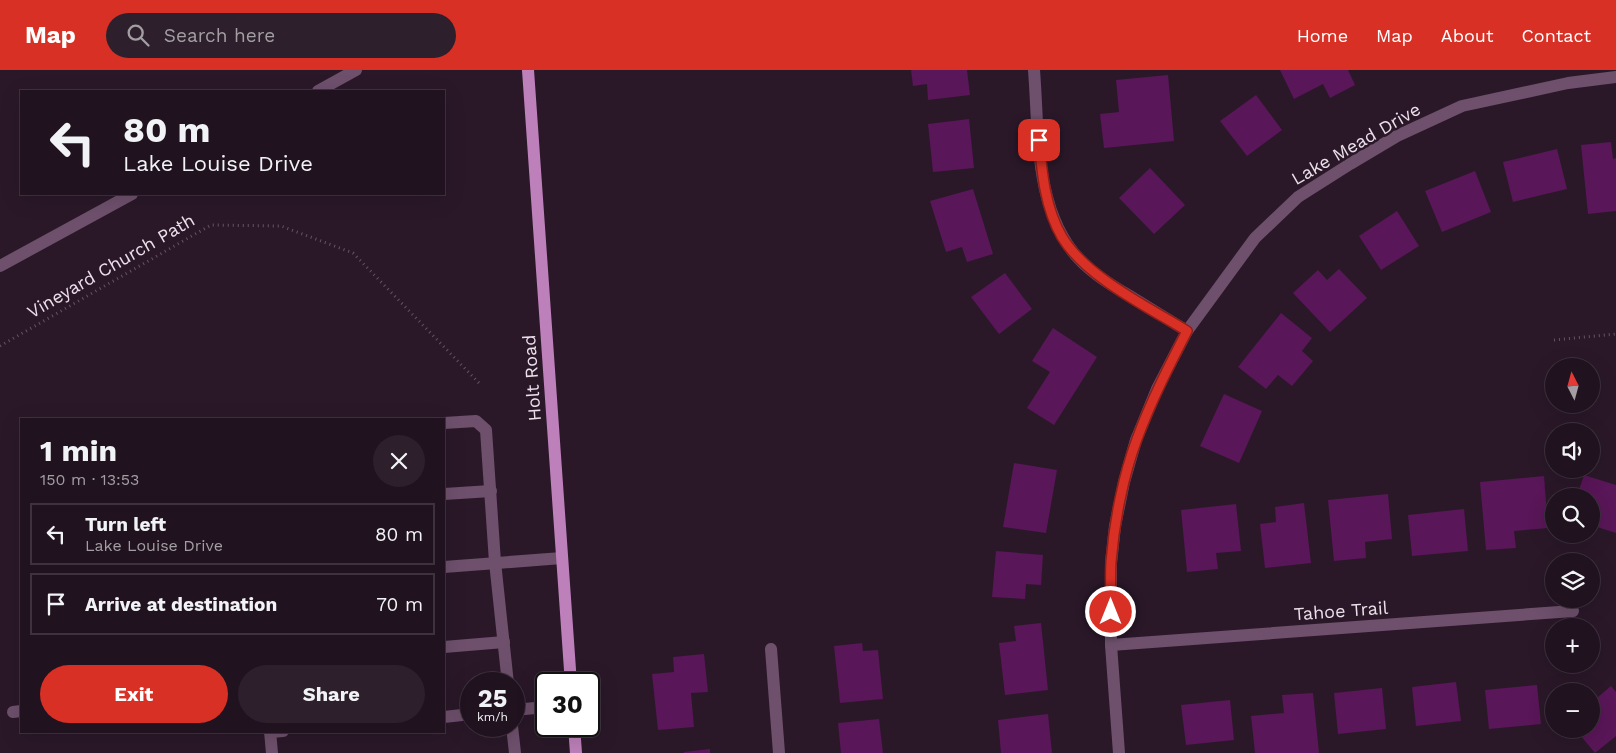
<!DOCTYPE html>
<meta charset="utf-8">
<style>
body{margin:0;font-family:"Work Sans",sans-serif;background:#2d202c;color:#f1f3f6;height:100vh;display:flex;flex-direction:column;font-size:19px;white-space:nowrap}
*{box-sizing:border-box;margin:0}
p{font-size:16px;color:#a29ea4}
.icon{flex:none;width:28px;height:28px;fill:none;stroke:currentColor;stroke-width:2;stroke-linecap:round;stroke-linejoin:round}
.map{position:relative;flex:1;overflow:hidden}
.sheet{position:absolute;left:20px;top:348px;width:425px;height:315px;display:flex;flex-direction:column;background:#20121f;border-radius:0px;box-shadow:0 5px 20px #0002,0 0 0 1px #3d323d}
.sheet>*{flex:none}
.hud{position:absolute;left:20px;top:20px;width:425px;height:105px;border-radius:0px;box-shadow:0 5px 20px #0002,0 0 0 1px #3d323d;background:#20121f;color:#f1f3f6;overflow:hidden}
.needle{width:32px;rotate:354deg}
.tools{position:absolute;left:1545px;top:288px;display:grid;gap:10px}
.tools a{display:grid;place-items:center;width:55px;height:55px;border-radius:50%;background:#20121f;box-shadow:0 5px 20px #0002,0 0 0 1px #3d323d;font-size:25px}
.speed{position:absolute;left:460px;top:602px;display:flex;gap:10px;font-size:25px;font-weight:700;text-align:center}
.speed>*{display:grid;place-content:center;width:65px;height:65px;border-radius:50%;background:#20121f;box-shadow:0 5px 20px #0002,0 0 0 1px #3d323d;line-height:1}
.speed small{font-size:12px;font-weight:400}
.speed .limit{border:2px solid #111;border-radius:8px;background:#fff;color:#111}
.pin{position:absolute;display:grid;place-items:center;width:42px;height:42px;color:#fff;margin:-21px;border-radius:10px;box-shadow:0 2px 8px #0006}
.me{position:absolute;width:55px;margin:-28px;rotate:0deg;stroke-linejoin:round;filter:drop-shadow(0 0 4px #0008)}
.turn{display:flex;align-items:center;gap:18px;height:105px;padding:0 20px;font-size:22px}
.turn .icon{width:65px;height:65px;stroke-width:2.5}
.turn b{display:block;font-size:35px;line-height:42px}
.round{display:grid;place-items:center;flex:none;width:52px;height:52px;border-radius:26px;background:#2d202c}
.headline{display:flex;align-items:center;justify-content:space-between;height:85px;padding:0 20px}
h1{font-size:30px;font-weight:700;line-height:38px}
.primary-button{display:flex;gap:10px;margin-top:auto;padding:10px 20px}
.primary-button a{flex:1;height:58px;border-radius:30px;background:#d93025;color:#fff;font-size:20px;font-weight:700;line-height:58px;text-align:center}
.primary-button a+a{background:#2d202c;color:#f1f3f6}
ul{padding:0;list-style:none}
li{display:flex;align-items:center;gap:15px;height:62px;margin:0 10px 8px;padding:0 10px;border:2px solid #3d323d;border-radius:0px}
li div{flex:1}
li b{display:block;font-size:19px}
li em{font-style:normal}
header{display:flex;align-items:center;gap:30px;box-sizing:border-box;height:70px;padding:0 25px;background:#d93025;color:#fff}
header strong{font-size:24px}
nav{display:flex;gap:28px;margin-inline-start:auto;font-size:18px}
.search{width:350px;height:45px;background:#2d202c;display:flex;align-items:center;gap:12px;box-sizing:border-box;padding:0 18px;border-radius:28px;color:#a29ea4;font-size:19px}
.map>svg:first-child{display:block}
</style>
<header>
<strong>Map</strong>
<div class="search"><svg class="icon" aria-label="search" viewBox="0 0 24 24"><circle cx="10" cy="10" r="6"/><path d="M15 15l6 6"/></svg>Search here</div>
<nav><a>Home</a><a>Map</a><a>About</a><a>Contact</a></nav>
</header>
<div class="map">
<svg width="1616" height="683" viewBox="0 0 1616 683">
<rect width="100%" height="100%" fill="#2a1829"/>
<g fill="#591658">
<path d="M911 0H967L970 25 928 30 927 14 913 16Z"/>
<path d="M1280 0H1348L1355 15 1330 28 1323 14 1294 29Z"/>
<path d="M1168 5 1174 71 1104 78 1100 44 1119 42 1116 10Z"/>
<path d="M1256 25 1282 60 1247 86 1220 51Z"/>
<path d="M969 49 974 98 933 102 928 54Z"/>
<path d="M1611 72 1613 89 1616 88V141L1588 144 1581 75Z"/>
<path d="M1557 79 1567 119 1513 132 1503 92Z"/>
<path d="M1150 98 1185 135 1154 164 1119 128Z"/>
<path d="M1475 101 1491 142 1442 162 1425 121Z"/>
<path d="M973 119 993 184 967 192 962 177 946 182 930 131Z"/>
<path d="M1397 141 1419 176 1381 200 1359 166Z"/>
<path d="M1339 199 1367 228 1330 262 1293 223 1318 200 1327 210Z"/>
<path d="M1005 203 1032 239 999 264 971 227Z"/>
<path d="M1281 243 1312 268 1302 281 1313 291 1292 316 1278 305 1266 319 1238 297Z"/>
<path d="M1053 258 1097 287 1054 355 1027 338 1050 302 1032 291Z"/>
<path d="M1224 324 1262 341 1239 393 1200 376Z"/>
<path d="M1014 393 1057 400 1046 463 1003 457Z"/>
<path d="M1584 405 1616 415V463L1591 455V426H1577Z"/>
<path d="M1544 406 1548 458 1514 461 1516 478 1486 480 1480 412Z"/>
<path d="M1388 424 1392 469 1365 472 1366 488 1334 491 1328 430Z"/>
<path d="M1304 433 1311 493 1265 498 1260 454 1276 452 1275 437Z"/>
<path d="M1236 434 1241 481 1216 483 1218 499 1187 502 1181 440Z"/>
<path d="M1464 439 1468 481 1412 486 1408 445Z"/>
<path d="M996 481 1043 485 1041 515 1026 514 1025 529 992 527Z"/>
<path d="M1041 553 1048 620 1005 625 999 573 1016 571 1014 556Z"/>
<path d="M862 573 863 581 878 580 883 629 840 633 834 576Z"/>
<path d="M704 584 708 622 691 623 694 657 658 660 652 604 674 602 673 587Z"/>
<path d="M1456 612 1461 651 1416 656 1412 617Z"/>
<path d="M1537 615 1541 654 1489 659 1485 620Z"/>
<path d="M1611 616 1616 622V666L1595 683 1575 659H1591V633Z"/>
<path d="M1382 618 1386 659 1338 664 1334 623Z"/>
<path d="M1313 623 1319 683H1255L1251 646 1284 643 1282 625Z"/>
<path d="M1230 630 1234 670 1186 675 1181 635Z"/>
<path d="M1048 644 1052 683H1001L998 650Z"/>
<path d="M879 649 883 683H841L838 653Z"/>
<path d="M710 679V683H684V682Z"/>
</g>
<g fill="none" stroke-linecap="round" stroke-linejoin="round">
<g stroke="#645463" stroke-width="3" stroke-dasharray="1 4" stroke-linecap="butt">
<path d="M1554 270 1616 264"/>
<path d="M0 276 211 155 281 156 353 183 480 314"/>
</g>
<g stroke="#6e506c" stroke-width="12">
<path d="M1034 0C1039 62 1034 141 1079 189 1093 204 1111 215 1128 225 1148 237 1167 249 1187 261"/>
<path d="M318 21 356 0"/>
<path d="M0 196 132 124"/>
<path d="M444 353 476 351 486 360 495 492 508 614"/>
<path d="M444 424 491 421"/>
<path d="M444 497 562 488"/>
<path d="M1111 575 1573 541"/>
<path d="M444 577 504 572"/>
<path d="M771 579 779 683"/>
<path d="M514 640 546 637"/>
<path d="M13 642 21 641"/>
<path d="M444 647 471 644"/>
<path d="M512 656 515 683"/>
<path d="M270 661 272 683"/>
<path d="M270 662 283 661"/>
<path d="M1119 683 1111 575V493L1115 456 1124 412 1136 370 1157 319 1187 261 1255 168 1298 127 1350 94 1397 66 1462 36 1568 13 1616 7"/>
</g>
<g stroke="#bd80ba" stroke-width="12">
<path d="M528 0 571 614"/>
<path d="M574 656 576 683"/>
</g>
</g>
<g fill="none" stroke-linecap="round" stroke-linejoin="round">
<defs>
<path id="route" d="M1039 70C1042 103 1045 138 1062 167 1086 207 1148 237 1187 261 1169 296 1151 331 1137 369 1123 406 1114 453 1111 492 1110 509 1111 526 1111 542"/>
</defs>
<use href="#route" stroke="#8d1f18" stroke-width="12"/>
<use href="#route" stroke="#d93025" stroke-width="9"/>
</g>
<g text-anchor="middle" stroke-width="5" stroke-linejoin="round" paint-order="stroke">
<g font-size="18" fill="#ebdfea" stroke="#2a1829">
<text transform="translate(1356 74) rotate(-30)" y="6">Lake Mead Drive</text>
<text transform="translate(111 196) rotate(-30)" y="6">Vineyard Church Path</text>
<text transform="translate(532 308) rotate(-94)" y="6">Holt Road</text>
<text transform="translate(1341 541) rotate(-4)" y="6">Tahoe Trail</text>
</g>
</g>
</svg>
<div class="tools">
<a><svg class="needle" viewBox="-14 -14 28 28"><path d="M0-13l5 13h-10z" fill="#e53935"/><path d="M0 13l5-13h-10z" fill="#a29ea4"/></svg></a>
<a><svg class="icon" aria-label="sound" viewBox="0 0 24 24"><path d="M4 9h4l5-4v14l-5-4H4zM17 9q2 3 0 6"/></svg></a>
<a><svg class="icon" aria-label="search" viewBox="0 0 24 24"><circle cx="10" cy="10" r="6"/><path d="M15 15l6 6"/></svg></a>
<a><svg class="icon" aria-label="layers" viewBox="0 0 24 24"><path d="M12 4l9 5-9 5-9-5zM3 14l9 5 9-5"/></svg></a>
<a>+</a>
<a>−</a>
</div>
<div class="speed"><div>25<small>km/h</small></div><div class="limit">30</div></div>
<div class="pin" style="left:1039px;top:70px;background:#d93025"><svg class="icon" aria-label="arrive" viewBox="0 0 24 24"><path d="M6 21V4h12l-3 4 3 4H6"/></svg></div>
<svg class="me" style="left:1111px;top:542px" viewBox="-20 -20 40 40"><circle r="17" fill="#d93025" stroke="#fff" stroke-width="3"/><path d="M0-11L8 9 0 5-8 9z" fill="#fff"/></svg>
<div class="hud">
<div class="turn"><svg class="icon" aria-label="left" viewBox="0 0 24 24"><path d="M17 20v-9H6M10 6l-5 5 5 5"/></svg><div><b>80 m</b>Lake Louise Drive</div></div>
</div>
<section class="sheet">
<div class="headline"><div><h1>1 min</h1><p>150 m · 13:53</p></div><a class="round"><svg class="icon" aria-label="close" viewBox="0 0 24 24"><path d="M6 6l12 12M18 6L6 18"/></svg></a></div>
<ul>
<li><svg class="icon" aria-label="left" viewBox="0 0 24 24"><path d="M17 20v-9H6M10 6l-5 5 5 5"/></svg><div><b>Turn left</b><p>Lake Louise Drive</p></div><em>80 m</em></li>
<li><svg class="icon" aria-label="arrive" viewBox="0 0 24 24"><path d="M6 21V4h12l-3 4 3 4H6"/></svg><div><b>Arrive at destination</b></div><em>70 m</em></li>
</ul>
<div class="primary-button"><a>Exit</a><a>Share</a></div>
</section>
</div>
